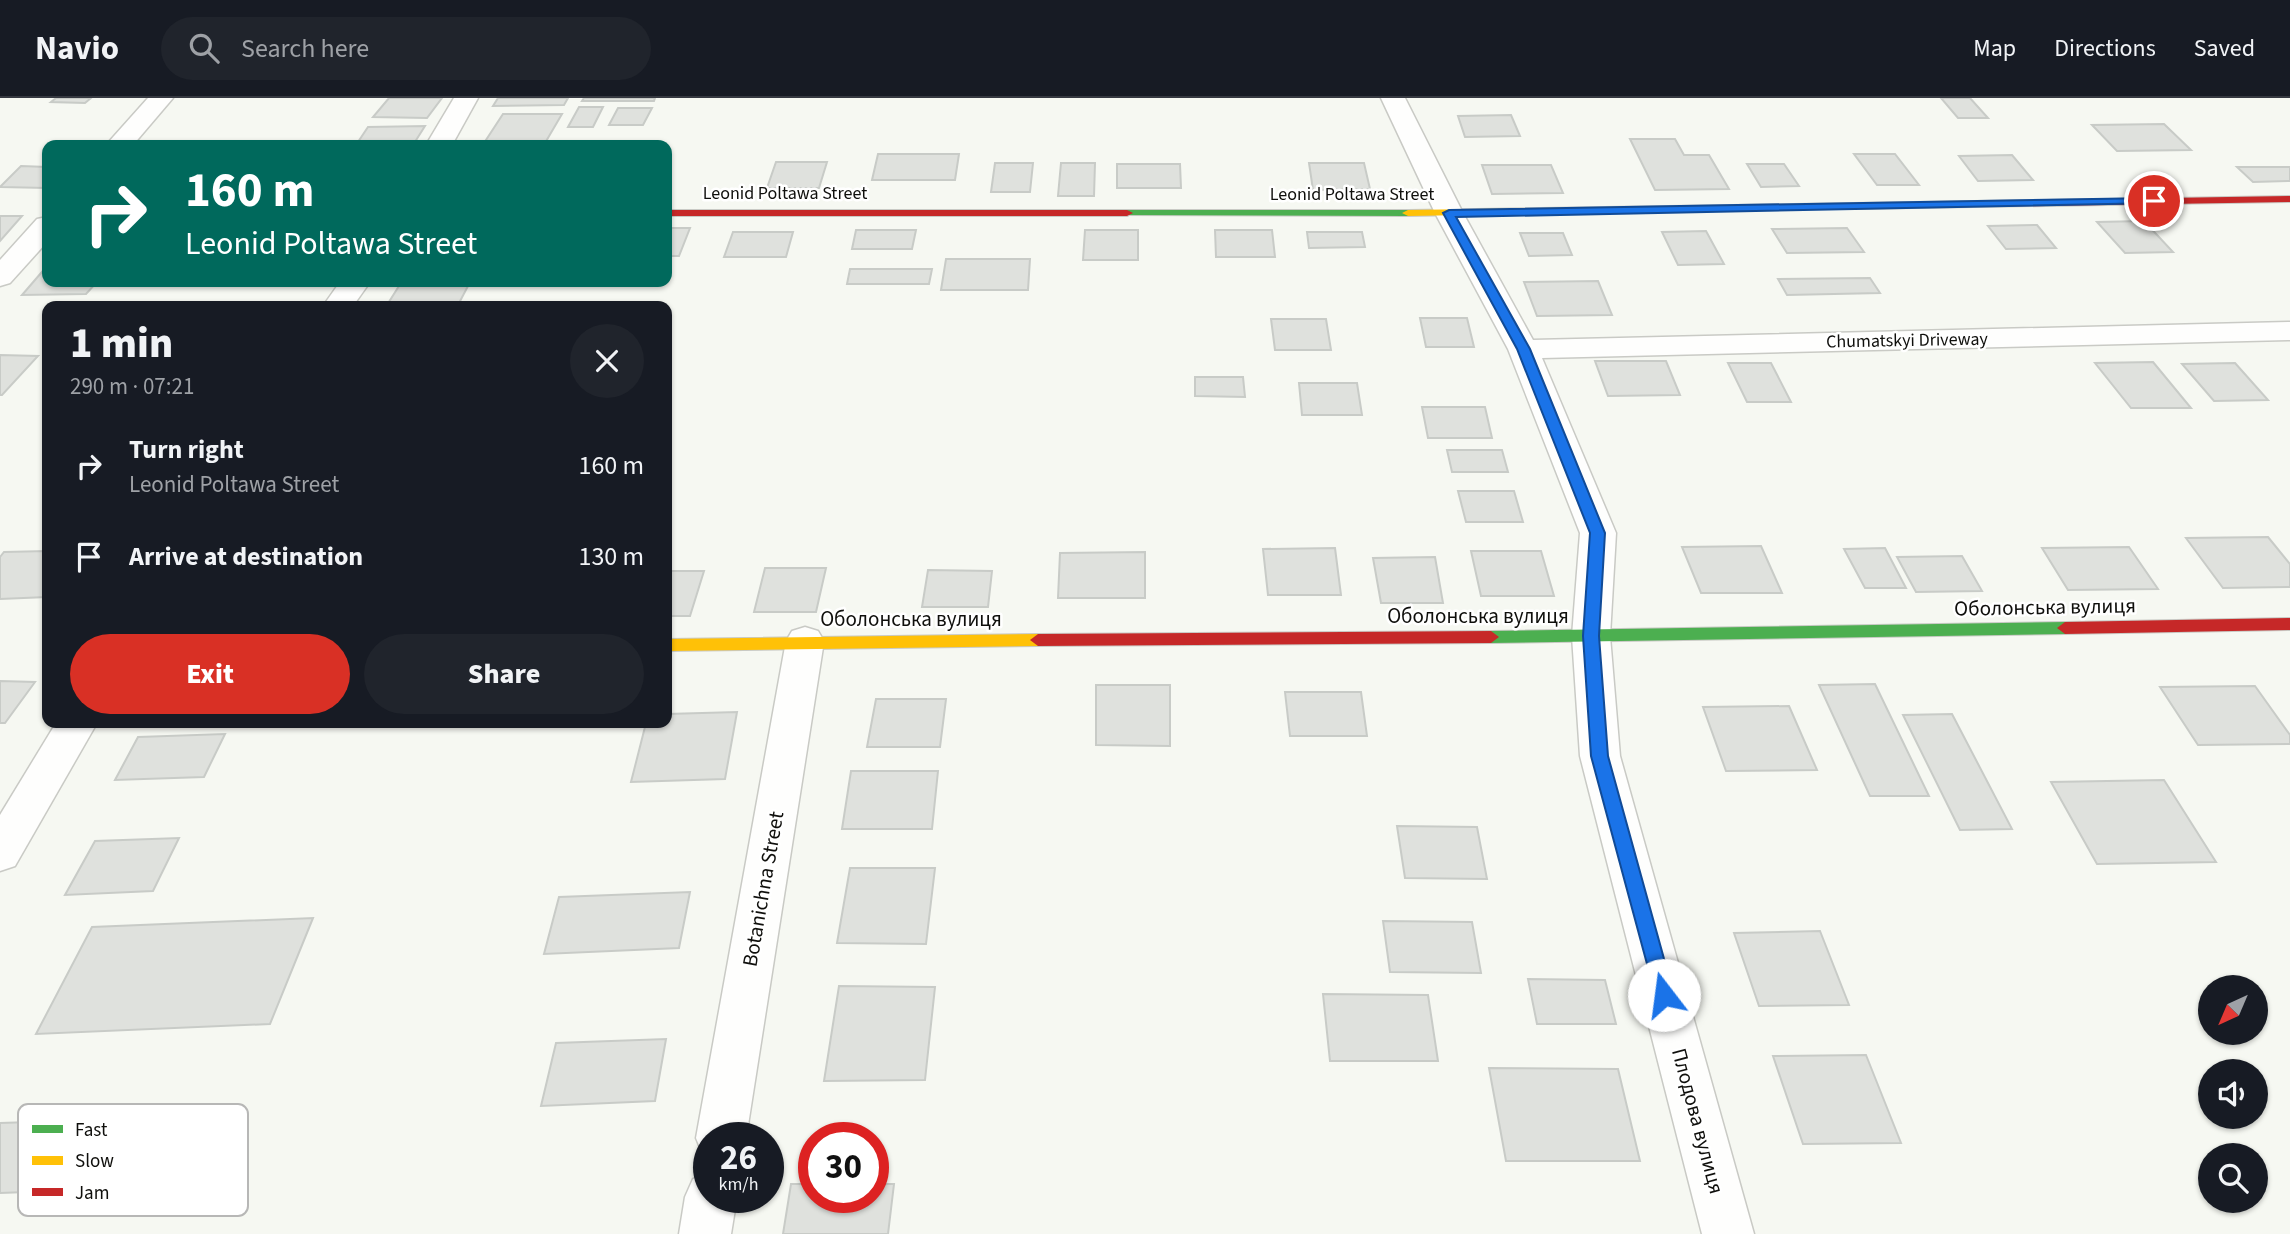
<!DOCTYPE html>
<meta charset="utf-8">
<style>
body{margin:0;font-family:"Source Sans 3",sans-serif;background:#20242c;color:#f1f3f6;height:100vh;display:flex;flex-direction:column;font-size:26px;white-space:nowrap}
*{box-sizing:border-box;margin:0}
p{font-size:23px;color:#9ea1a6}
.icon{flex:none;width:38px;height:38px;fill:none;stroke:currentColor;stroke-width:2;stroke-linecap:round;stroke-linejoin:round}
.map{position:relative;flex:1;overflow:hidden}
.drawer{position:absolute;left:42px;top:203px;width:630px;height:427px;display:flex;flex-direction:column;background:#171b24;border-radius:14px;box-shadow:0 2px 5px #0004}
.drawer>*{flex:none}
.top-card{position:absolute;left:42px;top:42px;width:630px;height:147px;border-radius:14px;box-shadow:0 2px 5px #0004;background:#00695c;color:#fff;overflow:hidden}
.needle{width:46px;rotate:224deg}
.fabs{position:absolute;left:2198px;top:877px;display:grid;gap:14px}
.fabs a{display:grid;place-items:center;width:70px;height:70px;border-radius:50%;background:#171b24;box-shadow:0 2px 5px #0004;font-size:35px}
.speed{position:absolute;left:693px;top:1024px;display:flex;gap:14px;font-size:35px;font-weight:700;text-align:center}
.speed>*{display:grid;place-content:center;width:91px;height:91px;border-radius:50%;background:#171b24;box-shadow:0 2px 5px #0004;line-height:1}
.speed small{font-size:18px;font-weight:400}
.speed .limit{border:10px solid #d22;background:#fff;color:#111}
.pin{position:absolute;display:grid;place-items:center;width:60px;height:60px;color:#fff;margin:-30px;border:4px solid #fff;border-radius:50%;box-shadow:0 2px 7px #0007}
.me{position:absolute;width:77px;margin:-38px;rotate:345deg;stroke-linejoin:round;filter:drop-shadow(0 0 5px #0008)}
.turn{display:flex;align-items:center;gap:24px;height:147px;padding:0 28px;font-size:32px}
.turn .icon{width:91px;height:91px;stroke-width:2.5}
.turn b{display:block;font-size:49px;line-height:60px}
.round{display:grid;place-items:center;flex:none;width:74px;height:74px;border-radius:37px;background:#20242c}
.headline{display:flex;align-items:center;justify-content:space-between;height:119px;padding:0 28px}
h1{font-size:42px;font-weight:800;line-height:52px}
.primary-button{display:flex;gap:14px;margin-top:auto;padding:14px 28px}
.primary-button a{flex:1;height:80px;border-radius:42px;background:#d93025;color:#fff;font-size:28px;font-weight:800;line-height:80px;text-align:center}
.primary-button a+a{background:#20242c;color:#f1f3f6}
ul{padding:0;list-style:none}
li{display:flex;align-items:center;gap:21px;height:91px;padding:0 28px}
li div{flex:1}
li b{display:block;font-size:26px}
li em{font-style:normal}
header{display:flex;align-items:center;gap:42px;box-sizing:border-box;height:98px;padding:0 35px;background:#171b24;border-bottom:2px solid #363941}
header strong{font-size:33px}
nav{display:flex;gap:38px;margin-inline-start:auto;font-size:24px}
.search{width:490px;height:63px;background:#20242c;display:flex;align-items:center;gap:18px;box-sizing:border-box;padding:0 24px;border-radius:38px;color:#9ea1a6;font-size:26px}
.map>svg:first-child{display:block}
</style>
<header>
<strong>Navio</strong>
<div class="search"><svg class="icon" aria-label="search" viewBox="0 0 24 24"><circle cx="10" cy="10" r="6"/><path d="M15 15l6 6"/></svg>Search here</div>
<nav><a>Map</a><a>Directions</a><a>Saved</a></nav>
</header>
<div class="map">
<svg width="2290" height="1136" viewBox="0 0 2290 1136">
<rect width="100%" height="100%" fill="#f6f8f2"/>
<g fill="#dfe1dd" stroke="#c8cbc7" stroke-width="2">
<path d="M56 0H91L85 5 51 4Z"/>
<path d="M389 0H442L427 20 373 19Z"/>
<path d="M498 0H568L564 7 493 8Z"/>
<path d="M584 0H655L654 3H582Z"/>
<path d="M1941 0H1970L1988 20H1958Z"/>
<path d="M579 9H603L593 29H568Z"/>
<path d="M618 10H652L643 27H609Z"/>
<path d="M503 16H562L545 45H484Z"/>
<path d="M1511 17 1520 38 1465 39 1458 18Z"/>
<path d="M2164 26 2191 52 2117 53 2092 27Z"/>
<path d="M425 28 413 47H356L368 29Z"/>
<path d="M1630 41H1675L1684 57H1709L1729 91 1655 92Z"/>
<path d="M878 56H959L955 82H872Z"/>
<path d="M1854 56H1895L1919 87H1877Z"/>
<path d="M2012 57 2033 82 1978 83 1959 58Z"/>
<path d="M776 64H827L819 90H767Z"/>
<path d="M995 65H1033L1030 94H991Z"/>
<path d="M1061 65H1095L1094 98H1058Z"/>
<path d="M1309 65H1364L1370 91 1313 92Z"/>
<path d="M1117 66H1180L1181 90H1117Z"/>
<path d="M1747 66H1784L1799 88 1761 89Z"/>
<path d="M1482 67H1551L1563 95 1492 96Z"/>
<path d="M21 68 47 69V90L0 89Z"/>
<path d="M2237 69H2290V83L2253 84Z"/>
<path d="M0 118H22L0 143Z"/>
<path d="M2144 123 2173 154 2125 155 2097 124Z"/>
<path d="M2037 127 2056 150 2006 151 1988 128Z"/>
<path d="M667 130H690L679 158H667Z"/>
<path d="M1847 130 1864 154 1787 155 1772 131Z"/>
<path d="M856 132H916L912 151H852Z"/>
<path d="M1085 132H1138V162H1083Z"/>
<path d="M1215 132H1272L1275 159H1216Z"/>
<path d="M1706 133 1724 166 1678 167 1662 134Z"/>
<path d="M733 134H793L786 159H724Z"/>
<path d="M1307 134H1362L1365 149 1309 150Z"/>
<path d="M1520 135H1563L1572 157 1529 158Z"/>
<path d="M946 161H1030L1028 192H941Z"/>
<path d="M47 168V184H97L86 196 22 197Z"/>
<path d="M850 171H932L929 186H847Z"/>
<path d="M1870 180 1880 195 1787 197 1778 181Z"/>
<path d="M1598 183 1612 217 1537 218 1524 184Z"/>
<path d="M214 184H321L318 187H211Z"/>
<path d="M399 188H468L458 207H387Z"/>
<path d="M1420 220H1467L1474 249H1426Z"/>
<path d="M1271 221H1326L1331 252H1275Z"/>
<path d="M0 257 38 258 2 297H0Z"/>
<path d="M1595 263H1666L1680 297 1608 298Z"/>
<path d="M2153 264 2191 310H2131L2095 265Z"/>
<path d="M1728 265H1771L1791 304H1747Z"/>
<path d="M2235 265 2268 302 2214 303 2182 266Z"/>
<path d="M1195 279H1243L1245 299 1195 298Z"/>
<path d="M1299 285H1357L1362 317H1302Z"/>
<path d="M1422 309H1485L1492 340H1428Z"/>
<path d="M1447 352H1502L1508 374H1452Z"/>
<path d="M1458 393H1514L1523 424H1466Z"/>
<path d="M2268 439 2290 466V489L2223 490 2186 440Z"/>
<path d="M1761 448 1782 495H1701L1682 449Z"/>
<path d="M2129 449 2158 491 2068 492 2042 450Z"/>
<path d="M1335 450 1341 497H1268L1263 451Z"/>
<path d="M1885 450 1906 490H1865L1844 451Z"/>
<path d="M47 453V499L0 501V459L4 454Z"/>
<path d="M1471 453H1541L1554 498H1481Z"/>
<path d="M1145 454V500H1058L1060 455Z"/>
<path d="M1962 458 1982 493 1916 494 1897 459Z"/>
<path d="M1435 459 1443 505H1381L1373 460Z"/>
<path d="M765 470H826L816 514H754Z"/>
<path d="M928 472 992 473 988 509H922Z"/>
<path d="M667 473H704L690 518H667Z"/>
<path d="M0 583 35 584 5 625H0Z"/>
<path d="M1875 586 1929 698H1870L1819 587Z"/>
<path d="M1096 587H1170V648L1096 647Z"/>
<path d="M2255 588 2290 637V646L2198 647 2160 589Z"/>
<path d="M1285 594H1361L1367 638H1290Z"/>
<path d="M876 601H946L940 649H867Z"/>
<path d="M1789 608 1817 672 1726 673 1703 609Z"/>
<path d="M737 614 725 681 631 684 646 625H667V616Z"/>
<path d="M1952 616 2012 731 1960 732 1903 617Z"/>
<path d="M225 636 204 679 115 682 138 639Z"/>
<path d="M851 673H938L932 731H842Z"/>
<path d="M2164 682 2216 764 2097 766 2051 684Z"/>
<path d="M1397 728 1477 729 1487 781 1405 780Z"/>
<path d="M179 740 153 793 65 797 95 743Z"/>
<path d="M850 770H935L926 846 837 845Z"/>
<path d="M690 794 679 850 544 856 559 799Z"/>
<path d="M313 820 270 926 36 936 92 829Z"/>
<path d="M1383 823 1472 824 1481 875 1390 874Z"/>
<path d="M1820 833 1849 907 1759 908 1734 835Z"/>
<path d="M1528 881 1605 882 1616 926H1537Z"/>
<path d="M839 888 935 889 925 982 824 983Z"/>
<path d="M1323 896 1428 897 1438 963H1330Z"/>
<path d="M666 941 655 1003 541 1008 556 945Z"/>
<path d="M1866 957 1901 1045 1803 1046 1773 958Z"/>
<path d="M1489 970 1618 971 1640 1063H1506Z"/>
<path d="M61 1023 26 1094 0 1095V1025Z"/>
<path d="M791 1086H814V1099H873V1086H894L888 1136H783Z"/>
</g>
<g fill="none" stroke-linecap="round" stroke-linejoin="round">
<defs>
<g id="street">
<path d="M148 0H173L133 47H106Z"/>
<path d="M454 0H478L452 47H426Z"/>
<path d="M1381 0H1405L1463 115 1533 242 2290 224V242L1542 260 1616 435 1610 538 1620 658 1754 1136H1702L1580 658 1572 538 1580 435 1508 251 1435 115Z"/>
<path d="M47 119V144L10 185 0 188V162L37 121Z"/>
<path d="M340 184H370L353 208H323Z"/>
<path d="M805 529 818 533 824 543 746 1040H709V1059L703 1057 696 1040 786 543 792 533Z"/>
<path d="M56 625H97L15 768 0 773V717Z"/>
<path d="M709 1074V1099H737L731 1136H679L685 1099 693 1081Z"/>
</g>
<g id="fast">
<path d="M1127 112H1408L1414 115 1408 118 1123 117 1121 115Z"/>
<path d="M2065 524 2073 530 2065 536 1491 545 1483 539 1491 533Z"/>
</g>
<g id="slow">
<path d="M1853 105 1859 108 1857 110 1408 118 1402 115 1408 112Z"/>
<path d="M1038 536 1046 542 1038 548 667 553V541Z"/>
</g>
<g id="jam">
<path d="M2290 98V104L1853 111 1847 108 1853 105Z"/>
<path d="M667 112H1127L1133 115 1127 118H667Z"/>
<path d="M2290 520V532L2065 536 2057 530 2065 524Z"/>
<path d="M1491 533 1499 539 1491 545 1038 548 1030 542 1038 536Z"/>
</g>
</defs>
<use href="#street" stroke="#c9cac5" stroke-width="3"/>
<use href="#fast" stroke="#c9cac5" stroke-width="2"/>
<use href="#slow" stroke="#c9cac5" stroke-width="2"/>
<use href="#jam" stroke="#c9cac5" stroke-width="2"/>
<use href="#street" fill="#fefefd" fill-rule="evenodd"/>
<use href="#fast" fill="#4caf50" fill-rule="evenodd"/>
<use href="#slow" fill="#ffc107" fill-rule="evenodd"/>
<use href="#jam" fill="#c62828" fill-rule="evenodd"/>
</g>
<path fill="#1a73e8" stroke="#114b97" stroke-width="2" d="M2154 100 2158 101V105L1456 119 1530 251 1605 435 1599 538 1608 658 1674 897 1671 903 1664 906 1657 903 1591 658 1583 538 1590 435 1517 251 1443 115 1449 112Z"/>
<g text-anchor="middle" stroke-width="5" stroke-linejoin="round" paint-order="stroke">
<g font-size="18" fill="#0f0f0c" stroke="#fff">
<text x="785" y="101">Leonid Poltawa Street</text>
<text x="1352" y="102">Leonid Poltawa Street</text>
<text transform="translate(1907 242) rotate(-1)" y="6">Chumatskyi Driveway</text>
</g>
<g font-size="21" fill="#0f0f0c" stroke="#fff">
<text transform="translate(2045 509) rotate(-1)" y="7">Оболонська вулиця</text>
<text x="1478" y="525">Оболонська вулиця</text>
<text x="911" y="528">Оболонська вулиця</text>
<text transform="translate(763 791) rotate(-80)" y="7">Botanichna Street</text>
<text transform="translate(1698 1023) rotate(75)" y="7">Плодова вулиця</text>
</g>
</g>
<rect x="18" y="1006" width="230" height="112" rx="10" fill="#fff" stroke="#b7b7b6" stroke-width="2"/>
<rect x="32" y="1027" width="31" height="8" fill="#4caf50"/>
<rect x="32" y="1058" width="31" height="9" fill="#ffc107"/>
<rect x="32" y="1090" width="31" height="8" fill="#c62828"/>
<g font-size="19" fill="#0f0f0c">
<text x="75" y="1038">Fast</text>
<text x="75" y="1069">Slow</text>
<text x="75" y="1101">Jam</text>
</g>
</svg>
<div class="fabs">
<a><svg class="needle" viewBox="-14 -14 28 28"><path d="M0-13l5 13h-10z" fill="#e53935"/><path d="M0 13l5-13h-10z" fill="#9ea1a6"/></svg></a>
<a><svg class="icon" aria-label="sound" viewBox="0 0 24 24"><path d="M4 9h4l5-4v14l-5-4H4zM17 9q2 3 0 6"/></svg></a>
<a><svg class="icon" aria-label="search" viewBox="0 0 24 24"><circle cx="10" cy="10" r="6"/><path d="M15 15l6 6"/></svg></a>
</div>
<div class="speed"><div>26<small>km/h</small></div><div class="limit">30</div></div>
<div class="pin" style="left:2154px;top:103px;background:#d93025"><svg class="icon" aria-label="arrive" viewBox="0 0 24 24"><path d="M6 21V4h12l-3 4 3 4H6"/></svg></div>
<svg class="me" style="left:1664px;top:897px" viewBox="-20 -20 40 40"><circle r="19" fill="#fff"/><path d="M0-13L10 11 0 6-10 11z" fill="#1a73e8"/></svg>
<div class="top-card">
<div class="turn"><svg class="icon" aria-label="right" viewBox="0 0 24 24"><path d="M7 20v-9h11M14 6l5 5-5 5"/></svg><div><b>160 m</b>Leonid Poltawa Street</div></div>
</div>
<section class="drawer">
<div class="headline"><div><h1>1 min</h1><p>290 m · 07:21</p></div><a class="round"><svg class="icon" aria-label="close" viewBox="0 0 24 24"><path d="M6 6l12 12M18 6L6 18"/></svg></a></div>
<ul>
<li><svg class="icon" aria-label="right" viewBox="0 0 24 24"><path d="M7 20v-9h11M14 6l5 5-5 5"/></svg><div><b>Turn right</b><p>Leonid Poltawa Street</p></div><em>160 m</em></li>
<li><svg class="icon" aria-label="arrive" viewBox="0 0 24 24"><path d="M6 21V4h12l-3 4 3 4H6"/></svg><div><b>Arrive at destination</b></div><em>130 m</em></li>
</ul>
<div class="primary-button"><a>Exit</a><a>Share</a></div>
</section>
</div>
